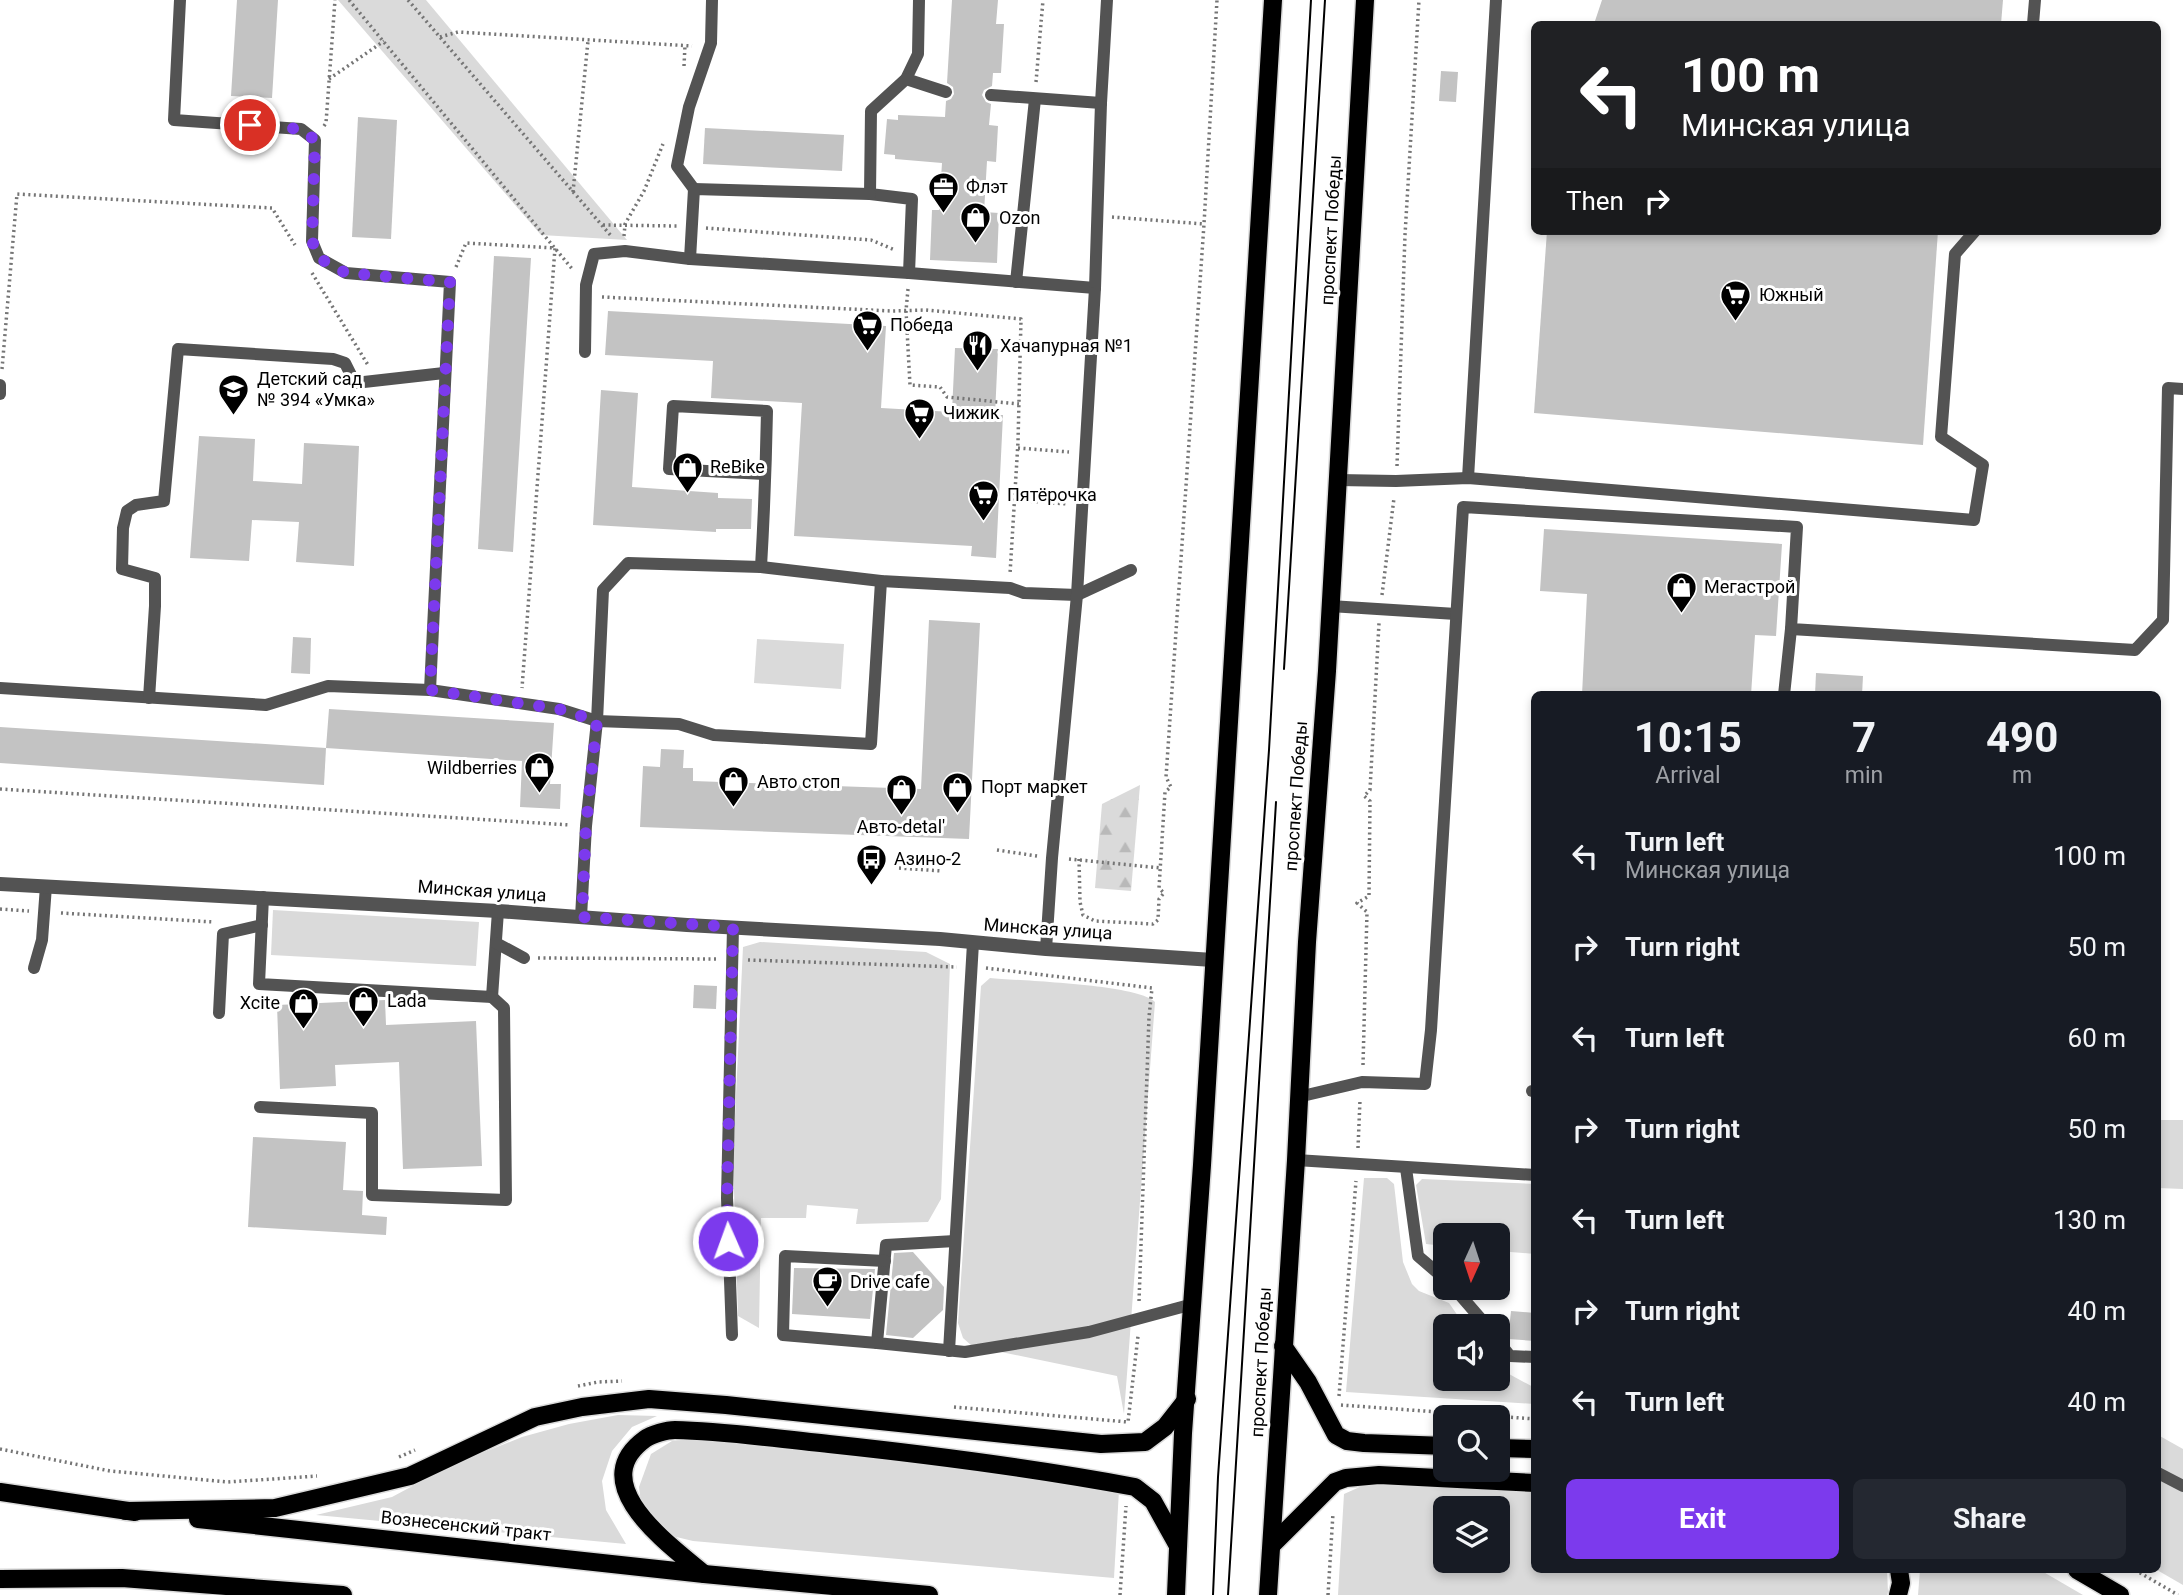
<!DOCTYPE html>
<meta charset="utf-8">
<style>
body{margin:0;font-family:Roboto,sans-serif;background:#242831;color:#f1f3f6;height:100vh;display:flex;flex-direction:column;font-size:26px;white-space:nowrap}
*{box-sizing:border-box;margin:0}
p{font-size:23px;color:#9ea1a6}
.icon{flex:none;width:38px;height:38px;fill:none;stroke:currentColor;stroke-width:2;stroke-linecap:round;stroke-linejoin:round}
.map{position:relative;flex:1;overflow:hidden}
.sheet{position:absolute;left:1531px;top:691px;width:630px;height:882px;display:flex;flex-direction:column;background:#171b24;border-radius:10px;box-shadow:0 4px 10px #0003}
.sheet>*{flex:none}
.guide{position:absolute;left:1531px;top:21px;width:630px;height:214px;border-radius:10px;box-shadow:0 4px 10px #0003;background:#202124;color:#fff;overflow:hidden}
.needle{width:46px;rotate:183deg}
.fabs{position:absolute;left:1433px;top:1223px;display:grid;gap:14px}
.fabs a{display:grid;place-items:center;width:77px;height:77px;border-radius:10px;background:#171b24;box-shadow:0 4px 10px #0003;font-size:35px}
.pin{position:absolute;display:grid;place-items:center;width:60px;height:60px;color:#fff;margin:-30px;border:4px solid #fff;border-radius:50%;box-shadow:0 2px 7px #0007}
.me{position:absolute;width:77px;margin:-38px;rotate:358deg;stroke-linejoin:round;filter:drop-shadow(0 0 5px #0008)}
.turn{display:flex;align-items:center;gap:24px;height:147px;padding:0 35px;font-size:32px}
.turn .icon{width:91px;height:91px;stroke-width:2.5}
.turn b{display:block;font-size:49px;line-height:60px}
.then{display:flex;align-items:center;height:66px;padding:0 35px;background:#0003;gap:14px;font-size:26px}
.eta{display:flex;justify-content:space-evenly;align-items:center;height:119px;text-align:center}
.eta b{font-size:42px;font-weight:700;line-height:49px}
.primary-button{display:flex;gap:14px;margin-top:auto;padding:14px 35px}
.primary-button a{flex:1;height:80px;border-radius:10px;background:#7c3aed;color:#fff;font-size:28px;font-weight:700;line-height:80px;text-align:center}
.primary-button a+a{background:#242831;color:#f1f3f6}
ul{padding:0;list-style:none}
li{display:flex;align-items:center;gap:21px;height:91px;padding:0 35px}
li div{flex:1}
li b{display:block;font-size:26px}
li em{font-style:normal}
.map>svg:first-child{display:block}
</style>
<div class="map">
<svg width="2183" height="1595" viewBox="0 0 2183 1595">
<defs>
<pattern id="forest-firs" width="22" height="20" patternUnits="userSpaceOnUse" patternTransform="scale(1.75)"><rect width="22" height="20" fill="#dadada"/><path d="M5 1l3.5 6h-7zM16 11l3.5 6h-7z" fill="#b9b9b9"/></pattern>
</defs>
<rect width="100%" height="100%" fill="#fff"/>
<g fill="#dadada" fill-rule="evenodd">
<path d="M338 0H426L627 240 541 235Z"/>
<path d="M757 639 844 644 841 689 754 683Z"/>
<path d="M273 910 479 922 476 966 271 955Z"/>
<path d="M760 942 926 952 950 964 941 1199 928 1222 856 1224 858 1209 807 1205 806 1218H761L759 1328 738 1316 733 1159 743 947Z"/>
<path d="M990 978C1020 981 1137 984 1155 1002L1124 1414 1117 1376 972 1346 963 1338 958 1323 981 986Z"/>
<path d="M2158 1120H2183V1189L2158 1188Z"/>
<path d="M1364 1178H1387L1394 1184 1403 1262 1412 1284 1419 1291 1449 1303 1465 1326H1446V1379H1498V1368L1535 1388V1404L1346 1392Z"/>
<path d="M1422 1179 1535 1184V1254L1498 1251V1236H1446L1445 1246 1426 1244 1416 1185Z"/>
<path d="M618 1415 657 1416 632 1427 612 1451 602 1481 606 1510 626 1544 316 1515 392 1497 450 1466 522 1437 569 1424Z"/>
<path d="M2158 1435 2183 1449V1585L2157 1570Z"/>
<path d="M695 1439 1105 1483 1119 1490 1114 1578 693 1541 664 1534 642 1510 639 1487 651 1454 672 1441Z"/>
<path d="M1371 1482 1535 1491V1570H1887L1888 1592 1887 1595H1338L1344 1494ZM1446 1508H1498V1561H1446Z"/>
<path d="M1920 1570H2040L2083 1595H1918Z"/>
</g>
<path fill="url(#forest-firs)" d="M1140 785 1131 891 1095 888 1102 804Z"/>
<g fill="#c3c3c3">
<path d="M237 0H278L272 98 231 96Z"/>
<path d="M952 0H998L996 24H1004L1001 73H993L992 86 984 90 982 95 986 102 991 104 989 125 998 126 996 162 987 161 984 212 999 213 997 263 930 260 932 210H939L942 163 895 159V155L884 154 887 119 898 120V115L945 117 946 101 951 99 954 94 953 87 947 83Z"/>
<path d="M1602 0H2003L2001 24H1594Z"/>
<path d="M1441 71 1458 72 1456 102 1439 101Z"/>
<path d="M358 117 397 120 391 239 352 237Z"/>
<path d="M705 128 844 135 842 171 703 164Z"/>
<path d="M1547 231H1938L1923 445 1534 413Z"/>
<path d="M494 256 531 258 513 552 478 549Z"/>
<path d="M608 311 886 326 881 408 952 412 955 348 998 349 995 415H1003L996 558 971 556 972 546 794 536 802 403 711 398 713 361 605 355Z"/>
<path d="M601 390 638 393 632 487 718 493V498L752 499 751 529H716V532L593 525Z"/>
<path d="M199 436 255 439 253 481 302 484 304 443 359 446 354 566 296 562 299 522 252 520 249 561 190 558Z"/>
<path d="M1544 529 1782 544 1776 636 1755 635 1751 695H1582L1587 594 1540 591Z"/>
<path d="M929 620 980 623 969 839 640 827 643 766 660 767 661 749 684 750 683 768H693V781L921 789Z"/>
<path d="M293 637 311 638 310 674 291 673Z"/>
<path d="M1816 673 1863 676 1862 695H1815Z"/>
<path d="M329 709 554 723 550 784H561L560 809 520 807 522 761 326 748Z"/>
<path d="M0 727 326 748 324 785 0 763Z"/>
<path d="M694 985 717 986 716 1009 693 1008Z"/>
<path d="M385 1000 386 1025 476 1021 482 1166 403 1169 399 1062 335 1065 336 1086 280 1089 277 1005Z"/>
<path d="M253 1137 346 1142 343 1190 363 1191 362 1215 387 1217 386 1235 248 1227Z"/>
<path d="M913 1252 944 1287 943 1310 913 1338 886 1335 894 1253Z"/>
<path d="M794 1268 875 1269 870 1319 792 1314Z"/>
<path d="M1511 1311 1535 1313V1341L1508 1339Z"/>
</g>
<g fill="none" stroke-linecap="round" stroke-linejoin="round">
<defs>
<g id="primary">
<path d="M1283 1346 1308 1382 1336 1435 1347 1441 1364 1443 1446 1446"/>
<path d="M1498 1448 1535 1449"/>
<path d="M0 1492 135 1512"/>
<path d="M126 1511 275 1508 410 1476 535 1417 582 1407 649 1399 726 1405 1101 1444 1145 1442 1165 1427 1187 1399"/>
<path d="M198 1519 704 1574 929 1595"/>
<path d="M1272 1545 1335 1482 1346 1478 1379 1475 1535 1483"/>
<path d="M2077 1570 2120 1595"/>
<path d="M704 1574C670 1545 583 1484 645 1439 652 1434 667 1430 675 1430 726 1431 778 1439 829 1444 932 1455 1033 1468 1135 1487L1153 1501 1178 1546"/>
<path d="M0 1579 122 1578 343 1595"/>
<path d="M1176 1595 1183 1433 1202 1165 1273 0"/>
<path d="M1268 1595 1296 1160 1307 942 1327 671 1365 0"/>
<path d="M1898 1595 1901 1583 1899 1570"/>
</g>
</defs>
<use href="#primary" stroke="#dbdbdb" stroke-width="21"/>
<g stroke="#757575" stroke-width="3.5" stroke-dasharray="2 3.5" stroke-linecap="butt">
<path d="M349 0 573 270"/>
<path d="M408 0 612 237"/>
<path d="M440 37 458 32 692 46"/>
<path d="M684 66 685 45"/>
<path d="M329 79 384 41"/>
<path d="M1036 82 1043 0"/>
<path d="M324 126 326 123 335 0"/>
<path d="M573 192 588 41"/>
<path d="M1112 217 1204 224"/>
<path d="M603 225 677 226"/>
<path d="M706 228 871 240 895 250"/>
<path d="M624 236 625 224 644 191 663 144"/>
<path d="M456 267 466 243 555 248 522 688"/>
<path d="M312 273 368 365"/>
<path d="M908 289 906 311 910 385 940 387 947 397 1019 404"/>
<path d="M602 297 891 311 926 310 1021 319 1018 442 1010 574"/>
<path d="M2 369 17 194 272 208 295 245"/>
<path d="M1018 448 1069 452"/>
<path d="M1397 466 1405 235 1419 0"/>
<path d="M1014 500 1067 504"/>
<path d="M1382 595 1394 498"/>
<path d="M0 789 570 825"/>
<path d="M997 850 1037 856"/>
<path d="M1069 859 1161 868"/>
<path d="M1079 859 1080 902 1083 915 1095 921 1153 924 1158 920 1159 899 1164 893 1159 888 1165 792 1171 787 1166 777 1204 224 1217 0"/>
<path d="M899 868 942 871"/>
<path d="M0 909 29 911"/>
<path d="M61 913 214 922"/>
<path d="M538 958 716 959"/>
<path d="M748 960 957 967"/>
<path d="M986 968 1152 988 1149 1017 1139 1302"/>
<path d="M1363 1065 1367 912 1357 903 1369 896 1370 801 1364 796 1370 790 1379 623"/>
<path d="M1358 1148 1360 1100"/>
<path d="M578 1386 598 1382 622 1381"/>
<path d="M1339 1396 1356 1181"/>
<path d="M1341 1405 1535 1419"/>
<path d="M954 1407 1128 1422 1138 1336"/>
<path d="M0 1449 110 1471 228 1482 317 1476"/>
<path d="M399 1457 415 1450"/>
<path d="M2135 1570 2178 1595"/>
<path d="M1120 1595 1126 1506"/>
<path d="M1328 1595 1333 1513"/>
</g>
<g stroke="#535353" stroke-width="12">
<path d="M180 0 174 120 301 129 315 140 312 241 319 258 346 273 450 282 430 690"/>
<path d="M919 0 918 54 906 79 871 111 870 194 912 199 909 273 1095 288"/>
<path d="M2033 24 2035 0"/>
<path d="M906 79 946 92"/>
<path d="M991 95 1101 103"/>
<path d="M694 189 677 166 689 107 711 43 712 0"/>
<path d="M690 259 694 189 870 194"/>
<path d="M1016 282 1035 99"/>
<path d="M585 352 586 285 594 254 625 251 690 259 909 273"/>
<path d="M0 385V394"/>
<path d="M1468 478 1496 0"/>
<path d="M1338 480 1396 481 1468 478 1974 520 1983 465 1941 437 1955 254 1975 231"/>
<path d="M761 567C764 515 766 463 767 411L673 406 669 469 765 474"/>
<path d="M1330 606 1456 614"/>
<path d="M0 688 266 705 328 686 430 690 559 709 597 721 679 724 714 735 871 744 881 581"/>
<path d="M1784 695 1791 629"/>
<path d="M149 698 155 606V578L122 569 123 528 127 511 136 505 164 501 178 349 333 359 345 363 355 383 444 373"/>
<path d="M263 897 259 984 492 997 498 911"/>
<path d="M581 917 586 826 597 721 603 590 628 563 761 567 881 581 1010 588 1024 593 1077 595 1131 570"/>
<path d="M496 943 524 958"/>
<path d="M1046 949 1052 858 1077 595 1095 288 1101 103 1107 0"/>
<path d="M34 968 42 940 46 886"/>
<path d="M219 1013 223 934 262 925"/>
<path d="M1532 1091H1535"/>
<path d="M1298 1097 1362 1082 1425 1084 1431 1030 1463 507 1797 527 1791 629 2135 650 2163 620 2168 388 2183 389"/>
<path d="M260 1107 372 1113V1195L506 1200 504 1008 492 997"/>
<path d="M1296 1160 1535 1175"/>
<path d="M1406 1168 1418 1256 1446 1280"/>
<path d="M955 1241 886 1245 877 1343 965 1352 1089 1332 1193 1304"/>
<path d="M712 1264 729 1263"/>
<path d="M1454 1288 1487 1326"/>
<path d="M732 1335 727 1198 733 927"/>
<path d="M1498 1341 1510 1356 1535 1357"/>
<path d="M877 1343 783 1335 785 1256 885 1261"/>
<path d="M949 1351 973 943"/>
<path d="M2158 1473 2183 1486"/>
</g>
<path stroke="#535353" stroke-width="14" d="M0 884 498 911 687 925 940 939 1046 949 1213 960"/>
<use href="#primary" stroke="#000" stroke-width="18"/>
<g stroke="#000" stroke-width="2">
<path d="M1284 669 1325 0"/>
<path d="M1213 1595 1218 1477 1269 750 1311 0"/>
<path d="M1228 1595 1276 802"/>
</g>
</g>
<g fill="none" stroke-linecap="round" stroke-linejoin="round">
<path stroke="#7c3aed" stroke-width="12" stroke-dasharray="0 21.6" d="M250 125 301 129 315 140 312 241 319 258 346 273 450 282 430 690 559 709 597 721 586 826 582 917 733 927 727 1198 728 1241"/>
</g>
<defs>
<symbol id="office-pin" viewBox="-11 -11 22 30"><path d="M0 17L-7.5 6A9.5 9.5 0 1 1 7.5 6Z" fill="#000" stroke="#fff"/><path d="M-6-3h4V-5.5h4V-3h4V5H-6ZM-1-4.5V-3h2v-1.5ZM-6 0V1H6V0Z" fill="#fff"/></symbol>
<symbol id="shop-pin" viewBox="-11 -11 22 30"><path d="M0 17L-7.5 6A9.5 9.5 0 1 1 7.5 6Z" fill="#000" stroke="#fff"/><path d="M-5-2.5h2.3a2.7 3.5 0 0 1 5.4 0H5L5.5 6h-11ZM-1.5-2.5h3a1.5 2.3 0 0 0-3 0Z" fill="#fff"/></symbol>
<symbol id="supermarket-pin" viewBox="-11 -11 22 30"><path d="M0 17L-7.5 6A9.5 9.5 0 1 1 7.5 6Z" fill="#000" stroke="#fff"/><path d="M-6-5.5h2.5l.6 2H6L4.5 2H-2.5L-4.4-4H-6ZM-1.5 3.2a1.3 1.3 0 1 0 .1 0ZM3 3.2a1.3 1.3 0 1 0 .1 0Z" fill="#fff"/></symbol>
<symbol id="restaurant-pin" viewBox="-11 -11 22 30"><path d="M0 17L-7.5 6A9.5 9.5 0 1 1 7.5 6Z" fill="#000" stroke="#fff"/><path d="M-5-6h1v4h1v-4h1v4h1v-4h1v5L-1.5 .5V6h-2V.5L-5-1ZM5-6V6H3V1.5H1.5Q1.5-4 5-6Z" fill="#fff"/></symbol>
<symbol id="school-pin" viewBox="-11 -11 22 30"><path d="M0 17L-7.5 6A9.5 9.5 0 1 1 7.5 6Z" fill="#000" stroke="#fff"/><path d="M0-5L7-2L0 1L-7-2ZM-4 1L0 2.5L4 1V4Q0 6-4 4Z" fill="#fff"/></symbol>
<symbol id="bus-pin" viewBox="-11 -11 22 30"><path d="M0 17L-7.5 6A9.5 9.5 0 1 1 7.5 6Z" fill="#000" stroke="#fff"/><path d="M-5-6H5V4H4V6H2V4H-2V6H-4V4H-5ZM-3.5-4V0h7V-4ZM-3.5 1.2v1.5H-2V1.2ZM2 1.2v1.5H3.5V1.2Z" fill="#fff"/></symbol>
<symbol id="cafe-pin" viewBox="-11 -11 22 30"><path d="M0 17L-7.5 6A9.5 9.5 0 1 1 7.5 6Z" fill="#000" stroke="#fff"/><path d="M-5.5-4.5H6V0H3Q3 3.5 0 3.5H-2.5Q-5.5 3.5-5.5 0ZM3-3.2v2h1.7v-2ZM-6 4.5H4V6H-6Z" fill="#fff"/></symbol>
</defs>
<g fill-rule="evenodd">
<use href="#office-pin" x="926" y="170" width="35" height="47"/>
<use href="#shop-pin" x="958" y="200" width="35" height="47"/>
<use href="#supermarket-pin" x="1718" y="278" width="35" height="47"/>
<use href="#supermarket-pin" x="850" y="308" width="35" height="47"/>
<use href="#restaurant-pin" x="960" y="328" width="35" height="47"/>
<use href="#school-pin" x="216" y="372" width="35" height="47"/>
<use href="#supermarket-pin" x="902" y="396" width="35" height="47"/>
<use href="#shop-pin" x="670" y="450" width="35" height="47"/>
<use href="#supermarket-pin" x="966" y="478" width="35" height="47"/>
<use href="#shop-pin" x="1664" y="570" width="35" height="47"/>
<use href="#shop-pin" x="522" y="750" width="35" height="47"/>
<use href="#shop-pin" x="716" y="764" width="35" height="47"/>
<use href="#shop-pin" x="940" y="770" width="35" height="47"/>
<use href="#shop-pin" x="884" y="772" width="35" height="47"/>
<use href="#bus-pin" x="854" y="842" width="35" height="47"/>
<use href="#shop-pin" x="346" y="984" width="35" height="47"/>
<use href="#shop-pin" x="286" y="986" width="35" height="47"/>
<use href="#cafe-pin" x="810" y="1264" width="35" height="47"/>
</g>
<g text-anchor="middle" stroke-width="6" stroke-linejoin="round" paint-order="stroke">
<g font-size="18" fill="#000" stroke="#fff" text-anchor="start">
<text x="966" y="193">Флэт</text>
<text x="999" y="224">Ozon</text>
<text x="1759" y="301">Южный</text>
<text x="890" y="331">Победа</text>
<text x="1000" y="352">Хачапурная №1</text>
<text x="257" y="385">Детский сад<tspan x="257" dy="21">№ 394 «Умка»</tspan></text>
<text x="943" y="419">Чижик</text>
<text x="710" y="473">ReBike</text>
<text x="1007" y="501">Пятёрочка</text>
<text x="1704" y="593">Мегастрой</text>
<text x="517" y="774" text-anchor="end">Wildberries</text>
<text x="757" y="788">Авто стоп</text>
<text x="981" y="793">Порт маркет</text>
<text x="901" y="833" text-anchor="middle">Авто-detal'</text>
<text x="894" y="865">Азино-2</text>
<text x="387" y="1007">Lada</text>
<text x="280" y="1009" text-anchor="end">Xcite</text>
<text x="850" y="1288">Drive cafe</text>
</g>
<g font-size="18" fill="#000" stroke="#fff">
<text transform="translate(1331 230) rotate(-87)" y="6">проспект Победы</text>
<text transform="translate(1296 796) rotate(-86)" y="6">проспект Победы</text>
<text transform="translate(482 891) rotate(4)" y="6">Минская улица</text>
<text transform="translate(1048 929) rotate(4)" y="6">Минская улица</text>
<text transform="translate(1261 1362) rotate(-87)" y="6">проспект Победы</text>
<text transform="translate(466 1526) rotate(6)" y="6">Вознесенский тракт</text>
</g>
</g>
</svg>
<div class="fabs">
<a><svg class="needle" viewBox="-14 -14 28 28"><path d="M0-13l5 13h-10z" fill="#e53935"/><path d="M0 13l5-13h-10z" fill="#9ea1a6"/></svg></a>
<a><svg class="icon" aria-label="sound" viewBox="0 0 24 24"><path d="M4 9h4l5-4v14l-5-4H4zM17 9q2 3 0 6"/></svg></a>
<a><svg class="icon" aria-label="search" viewBox="0 0 24 24"><circle cx="10" cy="10" r="6"/><path d="M15 15l6 6"/></svg></a>
<a><svg class="icon" aria-label="layers" viewBox="0 0 24 24"><path d="M12 4l9 5-9 5-9-5zM3 14l9 5 9-5"/></svg></a>
</div>
<div class="pin" style="left:250px;top:125px;background:#d93025"><svg class="icon" aria-label="arrive" viewBox="0 0 24 24"><path d="M6 21V4h12l-3 4 3 4H6"/></svg></div>
<svg class="me" style="left:728px;top:1241px" viewBox="-20 -20 40 40"><circle r="17" fill="#7c3aed" stroke="#fff" stroke-width="3"/><path d="M0-11L8 9 0 5-8 9z" fill="#fff"/></svg>
<div class="guide">
<div class="turn"><svg class="icon" aria-label="left" viewBox="0 0 24 24"><path d="M17 20v-9H6M10 6l-5 5 5 5"/></svg><div><b>100 m</b>Минская улица</div></div>
<div class="then">Then<svg class="icon" aria-label="right" viewBox="0 0 24 24"><path d="M7 20v-9h11M14 6l5 5-5 5"/></svg></div>
</div>
<section class="sheet">
<div class="eta">
<div><b>10:15</b><p>Arrival</p></div>
<div><b>7</b><p>min</p></div>
<div><b>490</b><p>m</p></div>
</div>
<ul>
<li><svg class="icon" aria-label="left" viewBox="0 0 24 24"><path d="M17 20v-9H6M10 6l-5 5 5 5"/></svg><div><b>Turn left</b><p>Минская улица</p></div><em>100 m</em></li>
<li><svg class="icon" aria-label="right" viewBox="0 0 24 24"><path d="M7 20v-9h11M14 6l5 5-5 5"/></svg><div><b>Turn right</b></div><em>50 m</em></li>
<li><svg class="icon" aria-label="left" viewBox="0 0 24 24"><path d="M17 20v-9H6M10 6l-5 5 5 5"/></svg><div><b>Turn left</b></div><em>60 m</em></li>
<li><svg class="icon" aria-label="right" viewBox="0 0 24 24"><path d="M7 20v-9h11M14 6l5 5-5 5"/></svg><div><b>Turn right</b></div><em>50 m</em></li>
<li><svg class="icon" aria-label="left" viewBox="0 0 24 24"><path d="M17 20v-9H6M10 6l-5 5 5 5"/></svg><div><b>Turn left</b></div><em>130 m</em></li>
<li><svg class="icon" aria-label="right" viewBox="0 0 24 24"><path d="M7 20v-9h11M14 6l5 5-5 5"/></svg><div><b>Turn right</b></div><em>40 m</em></li>
<li><svg class="icon" aria-label="left" viewBox="0 0 24 24"><path d="M17 20v-9H6M10 6l-5 5 5 5"/></svg><div><b>Turn left</b></div><em>40 m</em></li>
</ul>
<div class="primary-button"><a>Exit</a><a>Share</a></div>
</section>
</div>
